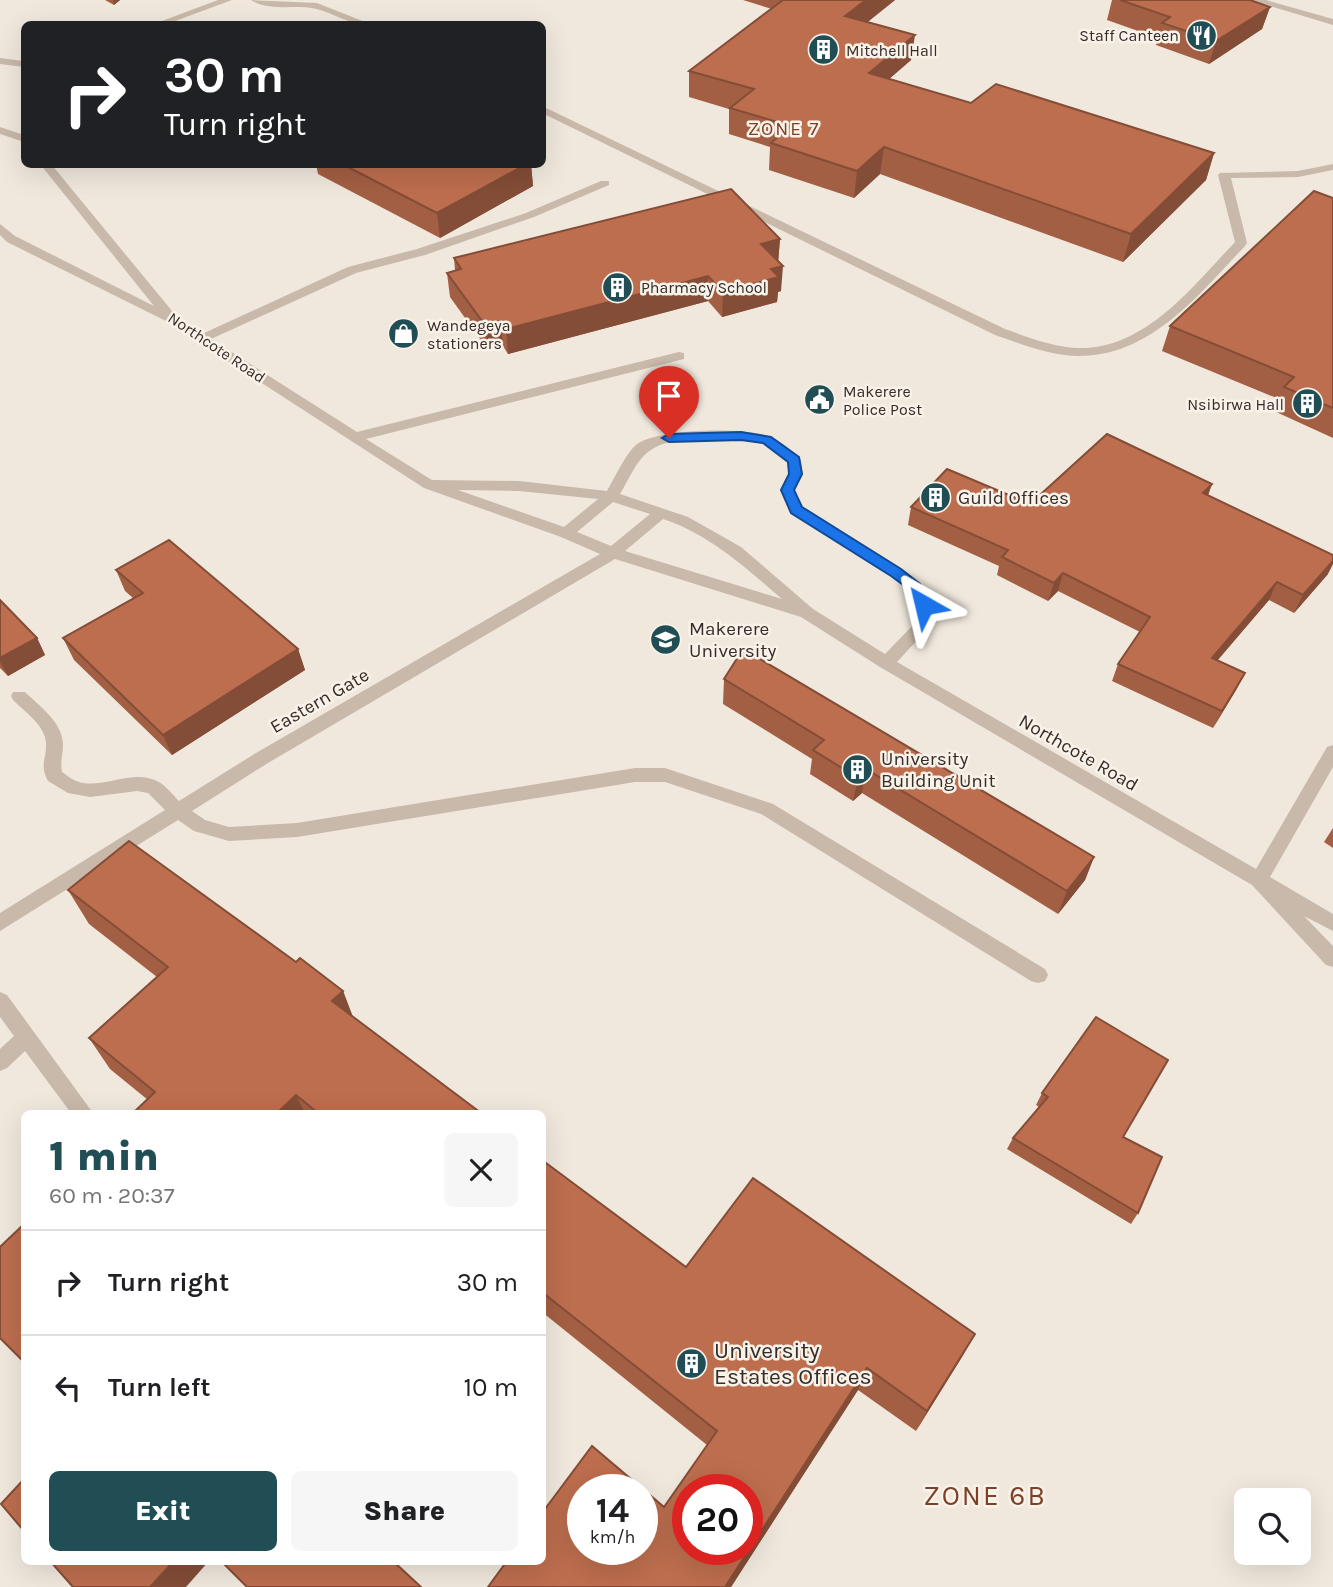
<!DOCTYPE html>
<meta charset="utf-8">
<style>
body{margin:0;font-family:Karla,sans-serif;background:#f6f6f6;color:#202124;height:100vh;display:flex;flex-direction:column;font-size:26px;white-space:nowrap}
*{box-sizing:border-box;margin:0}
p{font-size:23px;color:#757577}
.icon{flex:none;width:38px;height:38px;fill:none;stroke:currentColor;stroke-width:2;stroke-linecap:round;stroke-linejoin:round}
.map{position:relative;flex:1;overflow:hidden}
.drawer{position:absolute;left:21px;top:1110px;width:525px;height:455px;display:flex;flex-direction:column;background:#fff;border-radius:10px;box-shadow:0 7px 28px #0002}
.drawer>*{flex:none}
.top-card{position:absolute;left:21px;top:21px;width:525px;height:147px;border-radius:10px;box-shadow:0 7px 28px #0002;background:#202124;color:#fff;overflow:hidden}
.controls{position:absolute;left:1234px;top:1488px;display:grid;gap:14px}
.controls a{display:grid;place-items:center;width:77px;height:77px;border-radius:10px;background:#fff;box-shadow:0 7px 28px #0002;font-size:35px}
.speed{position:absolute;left:567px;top:1474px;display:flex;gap:14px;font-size:35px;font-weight:700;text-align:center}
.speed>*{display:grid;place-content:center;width:91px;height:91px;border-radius:50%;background:#fff;box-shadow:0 7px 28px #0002;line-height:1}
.speed small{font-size:18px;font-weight:400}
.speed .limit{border:10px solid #d22;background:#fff;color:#111}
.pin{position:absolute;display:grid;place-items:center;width:60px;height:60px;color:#fff;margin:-72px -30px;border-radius:50% 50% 50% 0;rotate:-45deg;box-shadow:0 0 7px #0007}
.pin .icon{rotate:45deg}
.me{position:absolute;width:77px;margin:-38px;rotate:323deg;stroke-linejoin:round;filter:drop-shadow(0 0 5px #0008)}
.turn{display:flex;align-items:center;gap:24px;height:147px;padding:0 28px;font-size:32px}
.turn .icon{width:91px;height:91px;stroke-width:2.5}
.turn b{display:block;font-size:49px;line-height:60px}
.round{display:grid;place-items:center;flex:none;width:74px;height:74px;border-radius:10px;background:#f6f6f6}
.headline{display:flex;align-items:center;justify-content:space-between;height:119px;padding:0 28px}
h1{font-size:42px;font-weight:800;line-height:52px;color:#214e54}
.cta{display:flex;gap:14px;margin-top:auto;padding:14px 28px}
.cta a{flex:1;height:80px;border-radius:10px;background:#214e54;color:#fff;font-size:28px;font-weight:800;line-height:80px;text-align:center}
.cta a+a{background:#f6f6f6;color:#202124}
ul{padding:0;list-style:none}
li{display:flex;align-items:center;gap:21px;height:105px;padding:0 28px;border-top:2px solid #e0e0e0}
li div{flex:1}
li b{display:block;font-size:26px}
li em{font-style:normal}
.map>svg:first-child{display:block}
</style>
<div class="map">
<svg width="1333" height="1587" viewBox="0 0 1333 1587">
<rect width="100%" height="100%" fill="#f0e8dd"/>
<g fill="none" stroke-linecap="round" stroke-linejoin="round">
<g fill="#c8b9aa" fill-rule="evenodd">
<path d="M218 0H232L167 24H154Z"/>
<path d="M251 0 317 3 370 24C351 26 335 14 317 9 296 4 270 12 251 0Z"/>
<path d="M1250 0H1266L1333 19V25Z"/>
<path d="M0 58 24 61V67L0 64Z"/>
<path d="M542 106 1005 329C1028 337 1052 347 1078 348 1145 350 1193 286 1235 242L1218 175 1220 173 1298 171 1333 164V170L1298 177 1231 178 1247 243 1245 246C1200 293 1152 356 1079 356 1050 356 1022 344 995 335L542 113Z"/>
<path d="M0 127 24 135V142L0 134Z"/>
<path d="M40 164H51L177 317 202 334 348 267 417 249 526 213 601 181H609V185L534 217 425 255 356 273 211 339 357 432 679 352 684 353V359L366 439 432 480 519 481 607 491C614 479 626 453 636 445 656 428 748 427 771 437 781 441 794 452 801 460L803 474 795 490 802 507 901 568 920 583 932 605 933 623 897 662 1256 869 1327 747 1333 745V767L1270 877 1333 914V931L1304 916 1333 946V967L1326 965 1252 885 880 667 801 617 615 559 268 763 192 811 205 820 229 827 297 823 635 768H665L773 804 1045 969 1048 975 1045 981 1038 983 1031 981 761 814 665 782H635L297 837 229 841 194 831 178 820 0 931V913L165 810 148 793 137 791 90 797 68 793 48 781C39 764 47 758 46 743 45 725 25 712 13 700L11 696 13 692H25C39 706 63 722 63 745 63 755 60 761 62 772 67 775 71 779 76 781 102 791 133 767 159 782 166 786 173 795 179 801L256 753 600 554 561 537 424 488 166 321 7 242 0 235V224L15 236 154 306ZM741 440 763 444 787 462 789 474 781 490 791 513 891 576 909 590 916 605 917 621 885 654 813 609 741 547 688 517 620 494C635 469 639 450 669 442ZM458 490 519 491 598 499 564 527ZM613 502 650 514 611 546 577 532ZM663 519C709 534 746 568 782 599L625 551Z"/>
<path d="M0 992 7 995 93 1113H71L25 1051 7 1068 0 1071V1049L14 1036 0 1017Z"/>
</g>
</g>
<g fill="#a35f43">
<path d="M105 0H120L114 5Z"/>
<path d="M743 0H895L867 22 911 60 889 79 971 103 1214 153 1206 180 1123 262 880 174 854 198 769 170 770 147 729 134V109L689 97V71L772 9Z"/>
<path d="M1112 0H1250L1270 7 1262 29 1209 64 1156 45 1158 38 1107 20Z"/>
<path d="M316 164H531L533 186 440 238 318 174Z"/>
<path d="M1333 198V438L1274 411 1279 399 1162 351 1170 326Z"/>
<path d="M780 239 778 262 781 291 778 292 777 302 722 317 708 301 508 354 503 346 488 350 450 297 447 273 455 270 454 258Z"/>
<path d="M1212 484 1208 496 1328 574 1294 613 1269 600 1217 661 1245 673 1236 690 1213 728 1112 681 1118 664 1140 632 1058 591 1048 601 997 575 999 566 908 525 911 507 1030 504Z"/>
<path d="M116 570 298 649 305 670 172 755 74 660 63 638 133 598 125 591Z"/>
<path d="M0 600 37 638 45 655 8 676 0 668Z"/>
<path d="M724 679 1094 857 1085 880 1058 914 862 793 853 801 810 774 812 759 723 704Z"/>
<path d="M1333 828V848L1324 842Z"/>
<path d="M68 890 296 962 343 991 353 1017 481 1113H133L148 1100 110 1069 89 1038 157 977 89 924Z"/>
<path d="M1042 1093 1123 1137 1138 1213 1131 1224 1007 1149 1013 1138 1039 1107 1036 1105Z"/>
<path d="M542 1160 686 1267 975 1334 916 1431 858 1390 731 1587H488L664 1507 707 1445 542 1312Z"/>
</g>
<g fill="#844d37">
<path d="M113 0H120L114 5Z"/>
<path d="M866 0H895L843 42 845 16Z"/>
<path d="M1270 7 1262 29 1209 64 1216 41Z"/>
<path d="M915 35 911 60 866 99 869 73Z"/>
<path d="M884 147 880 174 854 198 857 171Z"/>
<path d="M1214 153 1206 180 1123 262 1131 234Z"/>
<path d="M527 164H531L533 186 440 238 437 213Z"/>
<path d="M780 239 778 264 761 244Z"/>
<path d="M783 266 781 291 778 292 777 302 722 317 723 292 771 269Z"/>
<path d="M708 276V301L508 354 506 329Z"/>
<path d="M500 321 503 346 488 350 485 325Z"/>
<path d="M1212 484 1205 501 1203 493Z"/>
<path d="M1333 561V564L1328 574 1294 613 1303 595Z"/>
<path d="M1063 573 1058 591 1048 601 1054 583Z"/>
<path d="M1277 582 1269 600 1204 676 1212 658Z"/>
<path d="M37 638 45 655 8 676 0 662V658Z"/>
<path d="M298 649 305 670 172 755 163 735Z"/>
<path d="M1245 673 1236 690 1213 728 1222 711Z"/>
<path d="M866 769 862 793 853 801 858 778Z"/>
<path d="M1094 857 1085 880 1058 914 1067 891Z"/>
<path d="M343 991 355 1023 332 1001Z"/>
<path d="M296 1095 305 1113H277Z"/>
<path d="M975 1334 962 1357 916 1431 927 1411Z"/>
<path d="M867 1368 858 1390 731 1587H725Z"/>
<path d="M174 1561H209L186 1587H150Z"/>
</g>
<g fill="#bd6e4e" stroke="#844d37" stroke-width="2" fill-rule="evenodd">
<path d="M783 0H866L845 16 915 35 869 73 971 103 996 84 1214 153 1131 234 884 147 857 171 771 143 791 126 730 108 754 89 689 71Z"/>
<path d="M1120 0H1250L1270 7 1216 41 1162 23 1170 17Z"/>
<path d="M342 164H527L437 213Z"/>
<path d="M731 189 780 239 761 244 783 266 771 269 779 277 723 292 708 276 506 329 500 321 485 325 447 273 461 269 454 258Z"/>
<path d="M1314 191 1333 198V408L1284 387 1294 377 1170 326Z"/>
<path d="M1107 434 1212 484 1203 493 1333 555V561L1303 595 1277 582 1212 658 1245 673 1222 711 1118 664 1150 617 1063 573 1054 583 1002 557 1008 550 911 507 947 469 1030 504Z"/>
<path d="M169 540 298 649 163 735 63 638 143 593 116 570Z"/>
<path d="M0 600 37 638 0 658Z"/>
<path d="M743 649 1094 857 1067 891 866 769 858 778 813 750 824 740 724 679Z"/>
<path d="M129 841 296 962 300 958 343 991 332 1001 481 1113H318L296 1095 277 1113H133L155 1092 89 1038 168 967 68 890Z"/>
<path d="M1096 1017 1168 1060 1123 1137 1162 1157 1138 1213 1013 1138 1048 1097 1042 1093Z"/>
<path d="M542 1160 686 1267 753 1178 975 1334 927 1411 867 1368 725 1587H488L507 1561H542V1513L592 1446 664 1507 717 1431 542 1292ZM583 1489H642V1549H583ZM688 1489H747V1549H688Z"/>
<path d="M24 1224V1362L0 1338V1247Z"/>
<path d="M24 1479V1531L1 1504Z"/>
<path d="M50 1561H174L150 1587H73Z"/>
<path d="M221 1561H393L421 1587H247Z"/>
</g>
<path fill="#1a73e8" stroke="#114b97" stroke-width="2" d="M741 432 771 437 799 457 802 474 794 490 802 507 901 569 920 584 931 605 929 609H919L910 590 891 576 791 513 781 490 789 474 788 462 763 443 741 440 669 442 662 438 669 434Z"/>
<defs>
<symbol id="restaurant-disc" viewBox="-11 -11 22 22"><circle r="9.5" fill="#214e54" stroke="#f8f2e9"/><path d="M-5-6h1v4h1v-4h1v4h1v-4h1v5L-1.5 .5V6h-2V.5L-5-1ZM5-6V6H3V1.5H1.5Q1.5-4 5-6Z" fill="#fff"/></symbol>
<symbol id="building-disc" viewBox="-11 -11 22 22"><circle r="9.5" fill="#214e54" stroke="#f8f2e9"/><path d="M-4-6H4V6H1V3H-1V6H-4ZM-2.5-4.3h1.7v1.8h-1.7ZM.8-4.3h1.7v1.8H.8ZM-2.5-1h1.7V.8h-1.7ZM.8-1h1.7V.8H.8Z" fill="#fff"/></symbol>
<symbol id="shop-disc" viewBox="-11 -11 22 22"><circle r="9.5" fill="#214e54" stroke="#f8f2e9"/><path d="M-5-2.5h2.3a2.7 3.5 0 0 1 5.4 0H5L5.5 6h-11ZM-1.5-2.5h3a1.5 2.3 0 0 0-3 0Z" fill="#fff"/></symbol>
<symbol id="civic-disc" viewBox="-11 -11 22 22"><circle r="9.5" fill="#214e54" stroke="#f8f2e9"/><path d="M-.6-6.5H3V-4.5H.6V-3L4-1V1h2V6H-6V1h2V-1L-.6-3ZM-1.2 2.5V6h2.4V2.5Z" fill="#fff"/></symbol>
<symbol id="university-disc" viewBox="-11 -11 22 22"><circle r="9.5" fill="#214e54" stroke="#f8f2e9"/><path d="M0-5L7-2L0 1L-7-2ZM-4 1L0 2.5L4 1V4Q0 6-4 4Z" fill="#fff"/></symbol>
</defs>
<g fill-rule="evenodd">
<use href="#restaurant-disc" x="1184" y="18" width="35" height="35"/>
<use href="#building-disc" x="806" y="32" width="35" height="35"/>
<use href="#building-disc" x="600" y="270" width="35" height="35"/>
<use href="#shop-disc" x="386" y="316" width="35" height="35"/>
<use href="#civic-disc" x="802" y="382" width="35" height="35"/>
<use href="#building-disc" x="1290" y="386" width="35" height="35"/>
<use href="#building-disc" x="918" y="480" width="35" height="35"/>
<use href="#university-disc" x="648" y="622" width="35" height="35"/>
<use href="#building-disc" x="840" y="752" width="35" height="35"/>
<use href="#building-disc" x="674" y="1346" width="35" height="35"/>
</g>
<g text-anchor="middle" stroke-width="5" stroke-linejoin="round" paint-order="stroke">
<g font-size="16" fill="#352d29" stroke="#f8f2e9" text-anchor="start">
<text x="1179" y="41" text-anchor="end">Staff Canteen</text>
<text x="846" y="56">Mitchell Hall</text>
<text x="641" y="293">Pharmacy School</text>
<text x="427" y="331">Wandegeya<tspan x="427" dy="18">stationers</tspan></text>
<text x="843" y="397">Makerere<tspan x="843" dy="18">Police Post</tspan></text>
<text x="1284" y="410" text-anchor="end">Nsibirwa Hall</text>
</g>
<g font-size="16" fill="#352d29" stroke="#f8f2e9">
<text transform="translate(217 347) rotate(34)" y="6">Northcote Road</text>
</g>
<g font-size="19" letter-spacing="2" fill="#7e4028" stroke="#f8f2e9">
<text x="784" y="135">ZONE 7</text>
</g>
<g font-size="19" fill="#352d29" stroke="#f8f2e9" text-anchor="start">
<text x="958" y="504">Guild Offices</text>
<text x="689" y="635">Makerere<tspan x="689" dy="22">University</tspan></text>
<text x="881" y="765">University<tspan x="881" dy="22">Building Unit</tspan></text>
</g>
<g font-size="19" fill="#352d29" stroke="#f8f2e9">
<text transform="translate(319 700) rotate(-30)" y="7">Eastern Gate</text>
<text transform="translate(1079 752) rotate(30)" y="7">Northcote Road</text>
</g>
<g font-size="23" fill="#352d29" stroke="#f8f2e9" text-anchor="start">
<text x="714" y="1358">University<tspan x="714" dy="26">Estates Offices</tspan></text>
</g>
<g font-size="28" letter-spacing="2" fill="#7e4028" stroke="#f8f2e9">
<text x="985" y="1505">ZONE 6B</text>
</g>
</g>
</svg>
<div class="controls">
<a><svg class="icon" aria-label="search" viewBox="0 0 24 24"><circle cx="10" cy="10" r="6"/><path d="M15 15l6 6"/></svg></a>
</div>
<div class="speed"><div>14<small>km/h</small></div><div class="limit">20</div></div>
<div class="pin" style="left:669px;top:438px;background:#d93025"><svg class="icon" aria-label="arrive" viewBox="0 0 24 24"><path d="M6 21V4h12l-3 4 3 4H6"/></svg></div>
<svg class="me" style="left:924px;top:605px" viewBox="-20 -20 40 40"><path d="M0-17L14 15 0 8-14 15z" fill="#1a73e8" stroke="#fff" stroke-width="4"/></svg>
<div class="top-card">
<div class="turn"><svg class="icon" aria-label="right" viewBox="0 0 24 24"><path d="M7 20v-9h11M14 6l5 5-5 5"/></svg><div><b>30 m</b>Turn right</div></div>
</div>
<section class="drawer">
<div class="headline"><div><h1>1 min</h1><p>60 m · 20:37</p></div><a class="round"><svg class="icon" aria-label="close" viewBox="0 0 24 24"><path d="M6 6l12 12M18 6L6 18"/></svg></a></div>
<ul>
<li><svg class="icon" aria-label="right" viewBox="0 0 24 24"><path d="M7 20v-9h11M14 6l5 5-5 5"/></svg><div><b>Turn right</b></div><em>30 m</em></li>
<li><svg class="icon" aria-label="left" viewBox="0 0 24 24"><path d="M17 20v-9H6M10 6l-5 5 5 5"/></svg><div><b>Turn left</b></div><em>10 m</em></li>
</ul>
<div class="cta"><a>Exit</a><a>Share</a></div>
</section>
</div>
